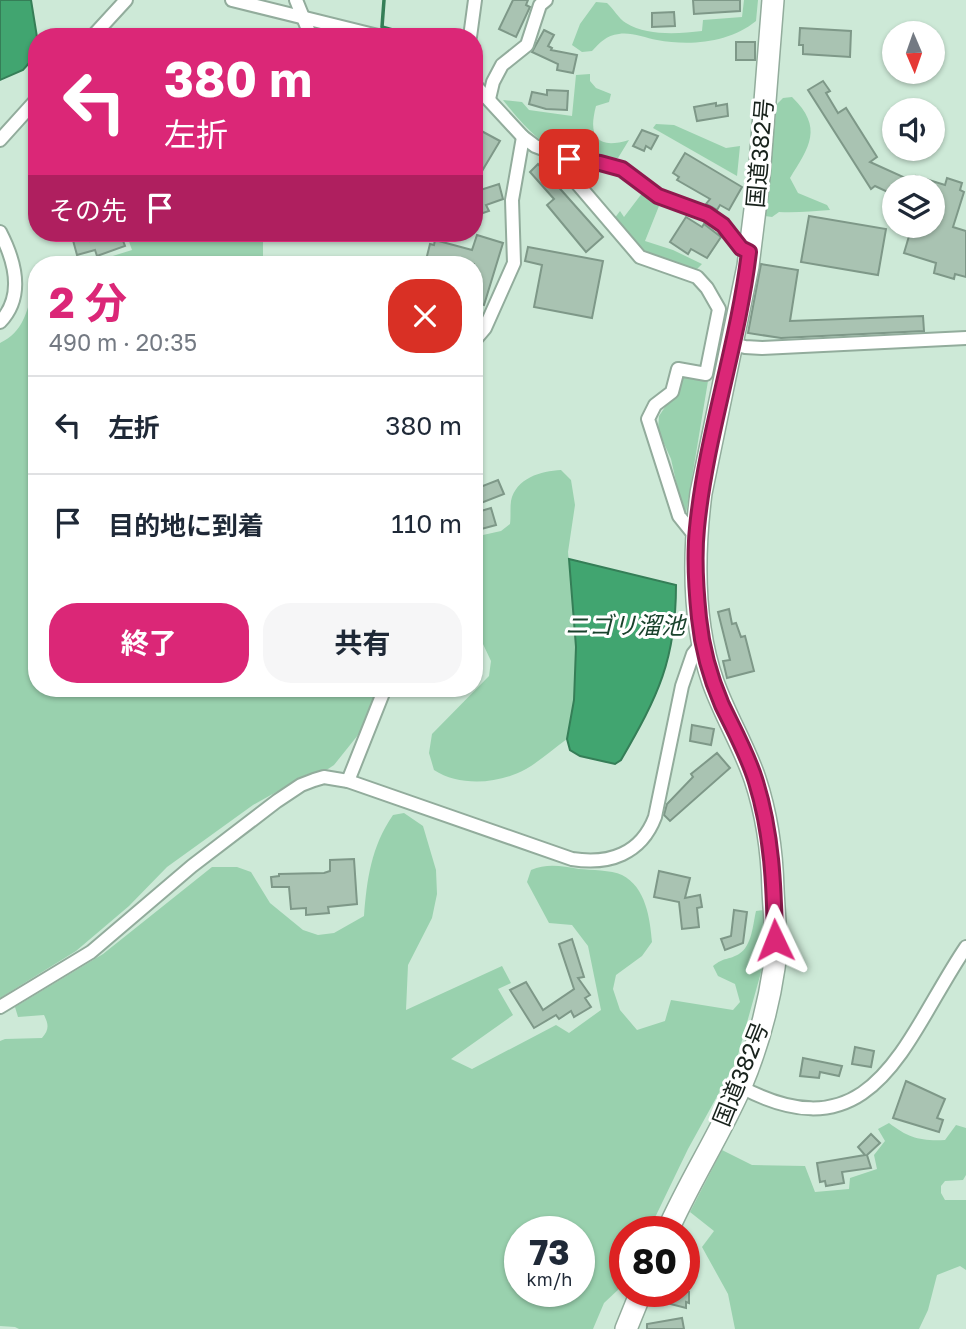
<!DOCTYPE html>
<html lang="ja">
<meta charset="utf-8">
<style>
body{margin:0;font-family:"Golos Text","Noto Sans JP",sans-serif;background:#f6f6f7;color:#1f2937;height:100vh;display:flex;flex-direction:column;font-size:26px;white-space:nowrap}
*{box-sizing:border-box;margin:0}
p{font-size:23px;color:#747a83}
.icon{flex:none;width:38px;height:38px;fill:none;stroke:currentColor;stroke-width:2;stroke-linecap:round;stroke-linejoin:round}
.map{position:relative;flex:1;overflow:hidden}
.details{position:absolute;left:28px;top:256px;width:455px;height:441px;display:flex;flex-direction:column;background:#fff;border-radius:28px;box-shadow:0 2px 5px #0004}
.details>*{flex:none}
.guide{position:absolute;left:28px;top:28px;width:455px;height:214px;border-radius:28px;box-shadow:0 2px 5px #0004;background:#db2777;color:#fff;overflow:hidden}
.needle{width:46px;rotate:178deg}
.controls{position:absolute;left:882px;top:21px;display:grid;gap:14px}
.controls a{display:grid;place-items:center;width:63px;height:63px;border-radius:50%;background:#fff;box-shadow:0 2px 5px #0004;font-size:35px}
.speed{position:absolute;left:504px;top:1216px;display:flex;gap:14px;font-size:35px;font-weight:700;text-align:center}
.speed>*{display:grid;place-content:center;width:91px;height:91px;border-radius:50%;background:#fff;box-shadow:0 2px 5px #0004;line-height:1}
.speed small{font-size:18px;font-weight:400}
.speed .limit{border:10px solid #d22;background:#fff;color:#111}
.pin{position:absolute;display:grid;place-items:center;width:60px;height:60px;color:#fff;margin:-30px;border-radius:14px;box-shadow:0 4px 10px #0006}
.me{position:absolute;width:77px;margin:-38px;rotate:358deg;stroke-linejoin:round;filter:drop-shadow(0 0 5px #0008)}
.turn{display:flex;align-items:center;gap:24px;height:147px;padding:0 21px;font-size:32px}
.turn .icon{width:91px;height:91px;stroke-width:2.5}
.turn b{display:block;font-size:49px;line-height:60px}
.then{display:flex;align-items:center;height:66px;padding:0 21px;background:#0003;gap:14px;font-size:26px}
.round{display:grid;place-items:center;flex:none;width:74px;height:74px;border-radius:28px;background:#f6f6f7}
.summary{display:flex;align-items:center;justify-content:space-between;height:119px;padding:0 21px}
h1{font-size:42px;font-weight:700;line-height:52px;color:#db2777}
.button{display:flex;gap:14px;margin-top:auto;padding:14px 21px}
.button a{flex:1;height:80px;border-radius:28px;background:#db2777;color:#fff;font-size:28px;font-weight:700;line-height:80px;text-align:center}
.button a+a{background:#f6f6f7;color:#1f2937}
ul{padding:0;list-style:none}
li{display:flex;align-items:center;gap:21px;height:98px;padding:0 21px;border-top:2px solid #e0e1e3}
li div{flex:1}
li b{display:block;font-size:26px}
li em{font-style:normal}
.map>svg:first-child{display:block}
</style>
<div class="map">
<svg width="966" height="1329" viewBox="0 0 966 1329">
<rect width="100%" height="100%" fill="#cde9d7"/>
<g fill="#99d1ae" fill-rule="evenodd">
<path d="M744 0H758L756 21C729 43 690 46 657 40 645 38 631 32 619 34 606 35 600 43 592 51L582 52 572 45 580 24 596 2 607 3C613 8 619 19 626 23 647 36 678 34 702 31L703 20 742 17Z"/>
<path d="M590 74V81L596 88 611 94 609 102 596 106C588 136 596 150 629 140L618 158C601 157 583 158 567 154 541 147 519 120 503 100L522 102 529 110 572 116 576 75Z"/>
<path d="M792 97C824 128 809 147 790 178L798 193 827 205 830 210C813 211 797 213 779 212L772 217 765 216 777 104 783 98Z"/>
<path d="M656 124 674 125 726 148 740 146 737 176 653 128Z"/>
<path d="M643 192 659 206 645 241 673 250 702 264 695 271 643 253 614 219 620 211 624 217Z"/>
<path d="M126 233H263V264H87L132 250Z"/>
<path d="M37 286V688H381L362 730 334 765 322 773 308 774 253 805 167 867 129 906 76 951 0 998V343C23 332 27 312 33 289Z"/>
<path d="M682 375 708 381 686 514 682 508 671 459 658 430 659 416 669 401 679 394Z"/>
<path d="M561 470 571 480 575 505 568 552 576 647 574 700 567 739C553 749 540 761 526 769 499 784 460 787 434 770L429 753 432 734 489 676 491 661 474 625V537L501 531 510 524C511 517 510 508 511 501 516 478 541 471 561 470Z"/>
<path d="M404 813 423 826 436 870 437 894 432 918 408 965 406 1010 502 966 511 983 498 989 513 1015 451 1059 472 1069 556 1025 569 1033 601 1010 588 946 572 925 549 923 527 882 531 870C547 863 562 866 579 869 591 870 611 870 622 875 646 887 650 919 652 942L642 956 616 975 613 989 620 1010 637 1030 665 1021 671 1000 733 1010 740 1002 735 984 718 976 713 966C724 957 729 960 739 954 752 946 753 924 756 911L764 910 765 958 736 1062 688 1149 648 1232H625V1279L621 1287 604 1303 593 1329H19L15 1327 0 1326V1041L5 1039 42 1038C49 1030 49 1025 44 1015L18 1017 15 1007 103 954 212 867H237L251 872 270 903 303 930 318 935 334 933 364 916C367 879 371 847 393 815ZM520 1232H579V1292H520Z"/>
<path d="M889 1123C909 1138 919 1141 945 1140L956 1125 966 1128V1175L963 1180 945 1181 941 1186V1193L945 1200H966V1270L960 1266 937 1275 928 1310 919 1329H735L728 1294 702 1247 714 1231 690 1212 722 1150 752 1165 805 1166 815 1192 849 1189 850 1178 877 1169 874 1155 885 1141 878 1129Z"/>
</g>
<g fill="#41a570" stroke="#357e57" stroke-width="2">
<path d="M0 0H31L37 37V54L23 70 0 80Z"/>
<path d="M569 559 676 585C676 660 658 696 621 760L615 764 580 756 570 750 567 739 574 700 576 647Z"/>
</g>
<g fill="none" stroke-linecap="round" stroke-linejoin="round">
<path stroke="#357e57" stroke-width="3.5" d="M384 0 382 27 417 37"/>
</g>
<g fill="#a9c3b2" stroke="#7e9888" stroke-width="2">
<path d="M513 0H528L526 5 530 7 516 37 499 29Z"/>
<path d="M693 0H740V11L694 14Z"/>
<path d="M674 12 675 26 652 27V13Z"/>
<path d="M800 28 851 31 850 57 803 54V45H799Z"/>
<path d="M544 30 554 35 548 46 552 48 551 50 577 55 573 73 557 70 558 64 532 52Z"/>
<rect x="736" y="42" width="19" height="18"/>
<path d="M823 81 830 91 826 93 838 113 846 108 877 157 870 162 914 182 916 176 945 185 947 178 962 183 960 190 964 192 953 227 966 231V277L955 274 954 279 934 273 936 263 904 253 912 226H933V187H894V195L875 186 871 189 808 90Z"/>
<path d="M547 90 568 91 567 110 546 109 529 104 532 92 547 95Z"/>
<path d="M716 103V106L727 104 728 116 697 121 694 107Z"/>
<path d="M474 127 500 141 482 171 474 166Z"/>
<path d="M642 130 658 136 651 149 646 146 644 151 633 146Z"/>
<path d="M685 153 742 187 729 210 720 205 717 210 706 204 710 199 677 180 679 177 673 173Z"/>
<path d="M538 164 603 237 586 252 547 205 554 199 530 172Z"/>
<path d="M499 184 503 199 486 205 489 211 474 216V192Z"/>
<path d="M809 216 886 229 878 275 801 262Z"/>
<path d="M686 217 702 227 704 224 721 237 707 258 691 249 688 254 670 242Z"/>
<path d="M71 233H88L90 241 113 233H120L125 246 97 256 95 250 77 255Z"/>
<path d="M477 235 503 243 484 305 474 302V264H425L430 244 434 245 435 240 472 250Z"/>
<path d="M528 247 603 261 592 318 534 307 542 265 525 261Z"/>
<path d="M761 264 798 270 790 321 923 316 924 331 781 338 748 333Z"/>
<path d="M498 480 504 494 481 503 475 489Z"/>
<path d="M491 508 496 525 474 531V513Z"/>
<path d="M729 609 732 624 736 623 741 637 745 636 754 671 727 678 723 661 730 660 718 612Z"/>
<path d="M692 725 714 729 711 745 690 741Z"/>
<path d="M717 753 730 768 670 821 664 815 667 804 693 777 691 774Z"/>
<path d="M354 859 357 904 328 907 329 913 306 915V908L291 909 289 887H272L271 877 279 876V874L324 873 330 871V860Z"/>
<path d="M659 871 690 878 685 898 700 895 702 907 697 908 699 927 682 929 679 902 654 897Z"/>
<path d="M734 910 747 912 743 943 725 950 721 939 731 936Z"/>
<path d="M572 939 584 977 578 978 590 995 585 998 591 1007 574 1017 571 1011 559 1019 556 1015 534 1028 510 990 526 982 543 1010 574 989 559 944Z"/>
<path d="M855 1047 874 1051 871 1067 852 1064Z"/>
<path d="M803 1058 842 1066 839 1076 820 1072 819 1078 800 1076Z"/>
<path d="M906 1081 945 1099 937 1118 943 1120 939 1132 893 1118Z"/>
<path d="M871 1134 880 1143 867 1155 871 1168 842 1172 844 1183 826 1186 825 1181 820 1182 817 1163 865 1155 858 1147Z"/>
<path d="M657 1292H689V1303L686 1302V1308L655 1300Z"/>
<path d="M682 1318 684 1329H647V1324Z"/>
</g>
<g fill="none" stroke-linecap="round" stroke-linejoin="round">
<defs>
<g id="street">
<path d="M232 0 382 37"/>
<path d="M296 0 311 37"/>
<path d="M92 37 126 0"/>
<path d="M470 37 475 0"/>
<path d="M474 84 523 137 535 146 569 159 600 163 622 169 658 196 707 214 723 225 741 249 749 252"/>
<path d="M489 99 493 82 502 65 527 45 540 5 546 0"/>
<path d="M0 140 37 99"/>
<path d="M552 154 640 257 697 277 707 288 719 309 706 374 678 369 672 392 655 405 648 419 679 516 691 531H696"/>
<path d="M0 232C15 261 25 296 0 322"/>
<path d="M474 341 485 328 514 263 512 200 523 137"/>
<path d="M733 344 745 347 762 348 966 338"/>
<path d="M348 781 385 688"/>
<path d="M0 1007 91 952 192 866 277 801 301 785 314 780 324 777 348 781 572 859C609 865 641 854 655 817L682 686 693 654 697 649 703 647"/>
<path d="M741 1087C875 1158 905 1037 966 947"/>
</g>
<g id="highway">
<path d="M667 1232C689 1182 719 1136 741 1086 757 1048 768 1009 774 968 778 942 774 915 773 889 772 852 767 815 755 779 744 746 725 716 713 682 692 622 693 556 701 493L748 266 759 177 773 0"/>
<path d="M626 1329 641 1292"/>
</g>
</defs>
<use href="#street" stroke="#92ac9c" stroke-width="16"/>
<use href="#highway" stroke="#92ac9c" stroke-width="24"/>
<use href="#street" stroke="#fff" stroke-width="12"/>
<use href="#highway" stroke="#fff" stroke-width="21"/>
</g>
<g fill="none" stroke-linecap="round" stroke-linejoin="round">
<defs>
<path id="route" d="M569 159 600 163 622 169 658 196 707 214 723 225 741 248 749 252C738 345 706 435 697 528 694 557 696 589 699 618 702 648 710 677 722 705 734 730 748 755 756 782 772 834 774 886 775 940"/>
</defs>
<use href="#route" stroke="#8e194d" stroke-width="18"/>
<use href="#route" stroke="#db2777" stroke-width="12"/>
</g>
<g text-anchor="middle" stroke-width="6" stroke-linejoin="round" paint-order="stroke">
<g font-size="23" fill="#18221c" stroke="#fff">
<text transform="translate(760 153) rotate(-85)" y="8">国道382号</text>
<text transform="translate(741 1074) rotate(-68)" y="8">国道382号</text>
</g>
<g font-size="24" font-style="italic" fill="#19422c" stroke="#fff">
<text x="625" y="634">ニゴリ溜池</text>
</g>
</g>
</svg>
<div class="controls">
<a><svg class="needle" viewBox="-14 -14 28 28"><path d="M0-13l5 13h-10z" fill="#e53935"/><path d="M0 13l5-13h-10z" fill="#747a83"/></svg></a>
<a><svg class="icon" aria-label="sound" viewBox="0 0 24 24"><path d="M4 9h4l5-4v14l-5-4H4zM17 9q2 3 0 6"/></svg></a>
<a><svg class="icon" aria-label="layers" viewBox="0 0 24 24"><path d="M12 4l9 5-9 5-9-5zM3 14l9 5 9-5"/></svg></a>
</div>
<div class="speed"><div>73<small>km/h</small></div><div class="limit">80</div></div>
<div class="pin" style="left:569px;top:159px;background:#d93025"><svg class="icon" aria-label="arrive" viewBox="0 0 24 24"><path d="M6 21V4h12l-3 4 3 4H6"/></svg></div>
<svg class="me" style="left:775px;top:940px" viewBox="-20 -20 40 40"><path d="M0-17L14 15 0 8-14 15z" fill="#db2777" stroke="#fff" stroke-width="4"/></svg>
<div class="guide">
<div class="turn"><svg class="icon" aria-label="left" viewBox="0 0 24 24"><path d="M17 20v-9H6M10 6l-5 5 5 5"/></svg><div><b>380 m</b>左折</div></div>
<div class="then">その先<svg class="icon" aria-label="arrive" viewBox="0 0 24 24"><path d="M6 21V4h12l-3 4 3 4H6"/></svg></div>
</div>
<section class="details">
<div class="summary"><div><h1>2 分</h1><p>490 m · 20:35</p></div><a class="round" style="background:#d93025;color:#fff"><svg class="icon" aria-label="close" viewBox="0 0 24 24"><path d="M6 6l12 12M18 6L6 18"/></svg></a></div>
<ul>
<li><svg class="icon" aria-label="left" viewBox="0 0 24 24"><path d="M17 20v-9H6M10 6l-5 5 5 5"/></svg><div><b>左折</b></div><em>380 m</em></li>
<li><svg class="icon" aria-label="arrive" viewBox="0 0 24 24"><path d="M6 21V4h12l-3 4 3 4H6"/></svg><div><b>目的地に到着</b></div><em>110 m</em></li>
</ul>
<div class="button"><a>終了</a><a>共有</a></div>
</section>
</div>
